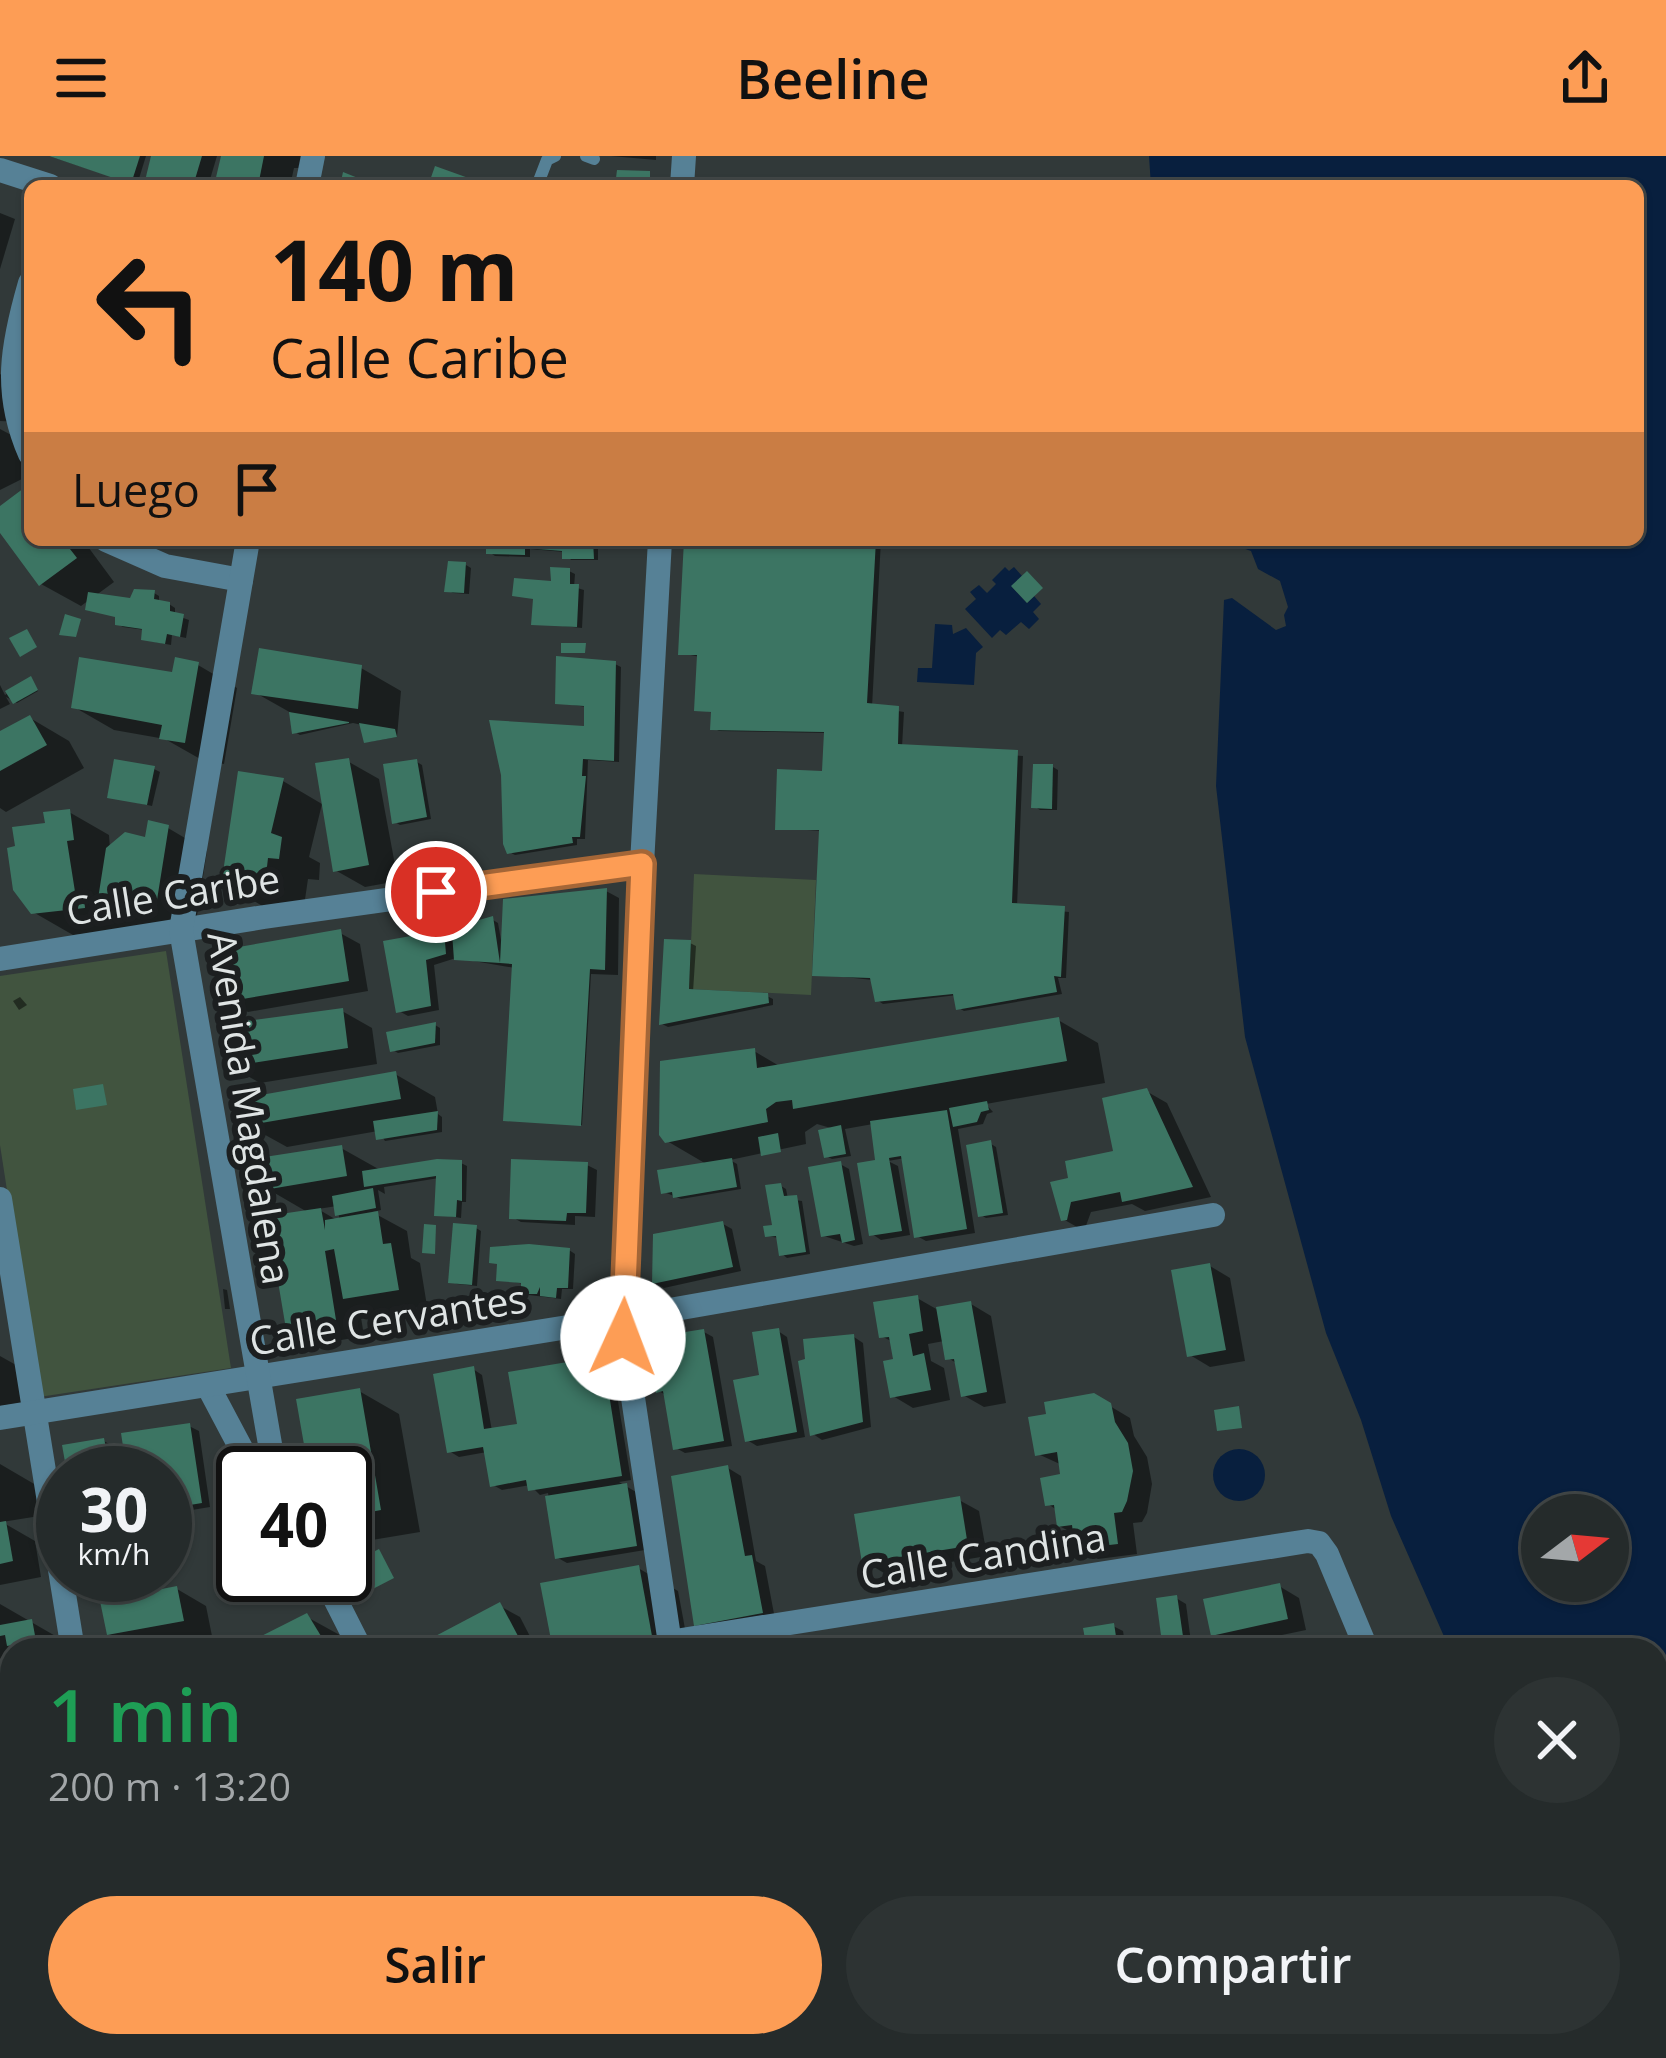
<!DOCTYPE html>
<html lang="es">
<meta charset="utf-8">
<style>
body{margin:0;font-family:"Open Sans",sans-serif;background:#2d3333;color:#f1f3f6;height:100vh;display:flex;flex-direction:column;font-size:45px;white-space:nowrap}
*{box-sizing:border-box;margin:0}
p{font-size:39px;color:#a3a7a9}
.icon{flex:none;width:66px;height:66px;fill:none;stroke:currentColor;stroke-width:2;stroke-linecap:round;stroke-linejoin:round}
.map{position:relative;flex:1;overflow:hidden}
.side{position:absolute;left:0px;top:1482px;width:1668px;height:420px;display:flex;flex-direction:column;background:#252b2b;border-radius:36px 36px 0 0;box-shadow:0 3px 9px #0004,0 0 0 3px #424747}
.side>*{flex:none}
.hud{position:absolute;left:24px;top:24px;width:1620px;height:366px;border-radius:18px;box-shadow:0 3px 9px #0004,0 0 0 3px #424747;background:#fd9d55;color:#111;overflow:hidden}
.needle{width:78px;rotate:74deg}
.buttons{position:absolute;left:1521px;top:1338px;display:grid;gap:24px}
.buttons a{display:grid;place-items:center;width:108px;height:108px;border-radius:50%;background:#252b2b;box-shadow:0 3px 9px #0004,0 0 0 3px #424747;font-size:60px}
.speed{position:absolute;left:36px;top:1290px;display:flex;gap:24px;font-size:60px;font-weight:700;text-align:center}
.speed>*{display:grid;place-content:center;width:156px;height:156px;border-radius:50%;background:#252b2b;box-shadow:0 3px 9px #0004,0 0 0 3px #424747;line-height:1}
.speed small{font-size:30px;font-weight:400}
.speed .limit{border:6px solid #111;border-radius:18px;background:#fff;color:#111}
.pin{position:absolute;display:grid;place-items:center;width:102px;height:102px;color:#fff;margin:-51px;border:6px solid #fff;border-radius:50%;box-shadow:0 3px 12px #0007}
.me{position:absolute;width:132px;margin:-66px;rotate:2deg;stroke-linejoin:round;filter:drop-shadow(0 0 9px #0008)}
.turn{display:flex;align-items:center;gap:42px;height:252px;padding:0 48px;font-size:54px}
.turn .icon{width:156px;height:156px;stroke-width:2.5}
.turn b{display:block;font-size:84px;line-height:102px}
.then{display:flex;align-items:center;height:114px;padding:0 48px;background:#0003;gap:24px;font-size:45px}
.round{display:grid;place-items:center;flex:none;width:126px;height:126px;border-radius:63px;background:#2d3333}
.head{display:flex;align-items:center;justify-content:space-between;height:204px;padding:0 48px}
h1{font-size:72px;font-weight:600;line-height:90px;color:#1e9e55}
.primary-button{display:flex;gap:24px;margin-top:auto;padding:24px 48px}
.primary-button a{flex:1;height:138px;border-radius:72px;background:#fd9d55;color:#111;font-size:48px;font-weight:600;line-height:138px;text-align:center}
.primary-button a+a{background:#2d3333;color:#f1f3f6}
header{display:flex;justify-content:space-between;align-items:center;height:156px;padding:0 48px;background:#fd9d55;color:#111;font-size:54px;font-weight:600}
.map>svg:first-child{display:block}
</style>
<header><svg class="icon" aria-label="menu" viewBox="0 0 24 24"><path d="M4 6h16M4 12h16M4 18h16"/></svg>Beeline<svg class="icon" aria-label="share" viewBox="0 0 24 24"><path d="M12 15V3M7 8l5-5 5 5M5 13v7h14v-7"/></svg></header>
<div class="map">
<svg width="1666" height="1902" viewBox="0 0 1666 1902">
<rect width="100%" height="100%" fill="#313939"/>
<g fill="#41543f">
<path d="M694 718 816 724 811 839 689 833Z"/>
<path d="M166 795 231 1212 39 1241 0 989V820Z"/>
<path d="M585 1890H728L730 1902H589Z"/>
</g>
<g fill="#081f3e" fill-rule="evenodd">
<path d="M1149 0H1666V1834L1656 1822V1494H1450L1391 1360 1361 1264 1326 1177 1245 881 1216 630 1224 444 1232 442 1276 474 1286 470 1284 459 1288 451 1280 425 1258 413 1251 395 1220 384H1638V30H1151ZM1608 1359V1425H1542V1359Z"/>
<path d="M1005 411 1009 415 1014 411 1022 420 1012 431 1027 447 1034 440 1041 448 1033 456 1039 463 1029 473 1021 466 1006 479 1000 474 992 482 965 453 976 443 970 436 979 429 987 437 996 428 992 424Z"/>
<path d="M935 468 952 469 953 478 966 472 983 491 976 497 974 529 917 526 918 512H932Z"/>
<circle cx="1239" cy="1319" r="26"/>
</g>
<g fill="#0007" fill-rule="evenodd">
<path d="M49 0H146L137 29Z"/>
<path d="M154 0H217L208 30H153L148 27Z"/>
<path d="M224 0H311L303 12H294L290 30H217Z"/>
<path d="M611 0H656V4Z"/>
<path d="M0 57 15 63 0 113Z"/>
<path d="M0 218 21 230 20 266 0 265Z"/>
<path d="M0 273 15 281 28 320 0 334Z"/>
<path d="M25 336 30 339V384H83L114 426 95 440 132 446 154 437 159 440V447L169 448 175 452V459L189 464 186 482 172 479 171 489 150 485 145 474 123 471 118 468V462L89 444 81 450 41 428 0 372V354Z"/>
<path d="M489 384H593L598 387V404H571L565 396 530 393V401L495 400 489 396Z"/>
<path d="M687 384H881L872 551 904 556 902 591 1023 600 1017 751 1069 756 1066 822H1058L1062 838 964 855 959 852 957 839 883 848 877 844 873 824 815 818 822 675 778 672 825 618 827 577 719 575 713 572 714 557 698 553 700 501 681 497Z"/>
<path d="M466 409 471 412 469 438 453 437 447 434Z"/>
<path d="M569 415 575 418 574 431 584 434 582 472 534 467 535 443 516 439 554 429Z"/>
<path d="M615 508 621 511 619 606 588 604 585 683H577V689L515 699 509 696 504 619 587 573V551L558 547Z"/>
<path d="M198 509 237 532 224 608 202 604 165 583 114 574 74 551Z"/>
<path d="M361 512 401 535 397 581 368 586 362 569 353 567 300 579 295 576 293 558 254 536Z"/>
<path d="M31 524 38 535 17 547 6 541 10 548 0 553V529L5 539Z"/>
<path d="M30 562 69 585 84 612 6 656 0 652V578Z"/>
<path d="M349 606 379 623 398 725 365 731 335 714Z"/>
<path d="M417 606 422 609 431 663 400 669 395 666Z"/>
<path d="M1053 611 1058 614 1057 654H1040L1034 650Z"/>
<path d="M154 613 160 616 152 650 111 641Z"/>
<path d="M283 625 322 648 309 701 320 707 319 724 308 723 303 757 264 751 225 728Z"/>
<path d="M69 656 109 679 110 693 147 685 168 672 207 695 196 766 73 779 33 756 48 669Z"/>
<path d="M606 735 619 742 618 819 591 818 582 969 508 964 515 812 456 802 434 809 439 854 408 860 399 855 387 788 443 777 455 784 470 760 476 768 493 764 498 767 501 784H504Z"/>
<path d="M340 777 360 788 368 835 248 856 228 844Z"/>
<path d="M690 787 696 790 693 836 767 840 773 843V849L668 871 662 868Z"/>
<path d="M20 841 27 849 19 854 13 845Z"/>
<path d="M342 855 372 872 377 908 260 927 230 910Z"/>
<path d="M1058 864 1098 887 1105 927 986 948 993 956 987 958 983 968 958 973 975 1077 926 1085 917 1080 905 1002 888 1005 898 1010 910 1079 881 1084 872 1078 883 1006 873 968 845 973 851 1000 832 1003 826 1000 834 973 817 968 805 976 806 988 730 1004 737 1008 741 1033 681 1043 664 1036 708 1009 667 985 754 895 781 911Z"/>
<path d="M435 869 440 872V889L398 897 393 894Z"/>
<path d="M395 918 435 941 438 958 442 961V976L385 985 378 975 287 991 247 969Z"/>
<path d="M1146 935 1167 947 1211 1041 1145 1055 1132 1048 1091 1056 1084 1075 1063 1063 1071 1025 1116 997Z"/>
<path d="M991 988 996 991 1008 1059 986 1062 981 1059Z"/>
<path d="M341 992 382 1015 461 1007 467 1010 466 1046H462L461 1062 437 1058 439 1022 384 1031 385 1038 378 1034 381 1054 372 1056 407 1075 411 1102 420 1107 427 1150 375 1159 359 1149 364 1180 319 1188 289 1171 309 1057 266 1032ZM337 1050 340 1066 318 1053Z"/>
<path d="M840 1008 849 1013 863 1088 854 1090 824 1080Z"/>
<path d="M587 1009 597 1014 595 1061 575 1060V1069L521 1066 512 1061Z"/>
<path d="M781 1030 786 1033 788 1043 802 1045 810 1098 787 1102 782 1098 779 1082 767 1080 775 1071Z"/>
<path d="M723 1068 732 1073 741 1115 664 1132 655 1127Z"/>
<path d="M476 1072 481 1075 477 1130 457 1128 452 1125Z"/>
<path d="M569 1094 575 1098 573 1133H562L561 1143 529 1139 524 1136V1128L499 1123Z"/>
<path d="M1210 1110 1230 1122 1245 1205 1210 1211 1190 1199Z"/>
<path d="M223 1133 227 1134 230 1153H225Z"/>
<path d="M917 1142 938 1154 971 1148 991 1160 1006 1247 984 1251 963 1239 958 1208 948 1202 944 1185 928 1188 931 1205 944 1212 950 1244 913 1252 893 1240 897 1206 893 1186 881 1180Z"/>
<path d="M778 1175 787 1181 805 1281 757 1290 747 1284 762 1221Z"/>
<path d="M704 1176 713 1181 732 1290 685 1297 676 1292 667 1240 659 1235Z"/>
<path d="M854 1181 863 1187 871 1271 822 1284 813 1278Z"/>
<path d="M0 1200 16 1209 21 1247 0 1250Z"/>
<path d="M602 1204 612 1209 631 1324 619 1326 636 1336 645 1394 567 1407 558 1402 548 1337 540 1339 530 1329 502 1334 493 1329 487 1296 459 1301 449 1295 473 1213 482 1219 492 1275 520 1270Z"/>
<path d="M359 1235 399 1258 420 1376 360 1386 345 1378V1317H312Z"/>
<path d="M1093 1240 1130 1262 1134 1280 1147 1301 1152 1328 1147 1357 1142 1366 1133 1367 1137 1398 1098 1403 1078 1392 1077 1379 1059 1370 1057 1354 1048 1348 1064 1321 1062 1309 1038 1298Z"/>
<path d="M189 1270 199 1275 210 1351 192 1354 194 1362 165 1367V1317H130Z"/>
<path d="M104 1285 109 1288 115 1317H70Z"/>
<path d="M0 1308 53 1339 58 1357 2 1366 35 1385 41 1421 0 1429Z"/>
<path d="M728 1312 741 1320 756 1405 765 1410 775 1463 709 1475 696 1468Z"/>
<path d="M959 1344 979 1355 987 1400 884 1417 864 1405Z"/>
<path d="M638 1412 678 1435 689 1494H556L544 1429Z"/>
<path d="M1279 1430 1299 1442 1306 1474 1234 1489 1214 1478Z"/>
<path d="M177 1433 206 1450 212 1480 160 1491 175 1494H138L109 1478Z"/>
<path d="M1176 1442 1186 1448 1192 1494H1166Z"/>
<path d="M0 1448 71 1489 72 1494H12V1506L0 1508Z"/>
<path d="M500 1450 520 1461 536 1492 415 1494Z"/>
<path d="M307 1461 347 1483 353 1494H241Z"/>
<path d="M1113 1470 1123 1475 1126 1494H1090Z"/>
<path d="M12 1600V1660L7 1661 0 1657V1602Z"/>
<path d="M55 1890H128L130 1902H57Z"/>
<path d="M203 1890H250L252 1900 224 1902Z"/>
<path d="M779 1890H857V1895L784 1902Z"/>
<path d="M949 1890H1073L1074 1902H951Z"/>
<path d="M1155 1890H1214L1217 1902H1164L1156 1898Z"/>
<path d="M1224 1890H1345L1347 1902H1306L1289 1892 1290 1902H1228Z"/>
</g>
<g fill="#3c7563">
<path d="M49 0H140L131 28Z"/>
<path d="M151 0H202L193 30 144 29Z"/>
<path d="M221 0H264L258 30H214Z"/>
<path d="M435 10 488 29V30H428Z"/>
<path d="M617 14 650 15V30H615Z"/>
<path d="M343 16 378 30H340Z"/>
<path d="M24 332 30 340V384H63L77 402 39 430 0 377V350Z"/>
<path d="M486 384H593L594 403H562V395L525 392V399L486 398Z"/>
<path d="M684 384H876L867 547 899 550 898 588 1018 594 1012 747 1065 750 1061 821 1054 820 1057 836 956 854 953 838 875 846 870 822 812 820 819 674H775L777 613 822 615 824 576 710 574 711 556 694 555 697 499H678Z"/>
<path d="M448 405 466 406 464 437 444 436Z"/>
<path d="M550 411 570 412V428H579L577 471 531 469 533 443 512 440 514 422 551 425Z"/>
<path d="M1027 415 1043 432 1027 447 1011 430Z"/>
<path d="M134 433 155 434 154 443 170 446V455L184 458 180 481 167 478 165 488 141 484 142 473 115 469V461L85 454 88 436 130 442Z"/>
<path d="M65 458 81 463 76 481 59 479Z"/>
<path d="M27 473 37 491 20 501 9 482Z"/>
<path d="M561 487H586L585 497H561Z"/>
<path d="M259 492 362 509 358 553 251 538Z"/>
<path d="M556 500 616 505 614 605 583 603 582 620H586L580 681H572L573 687 507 698 503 688 501 619 489 564 584 570V550L555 548Z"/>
<path d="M79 501 172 516 175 501 199 506 185 587 159 583 162 569 71 552Z"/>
<path d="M31 520 38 534 13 548 5 535Z"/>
<path d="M289 556 349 566V567L292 578Z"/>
<path d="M30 559 47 589 0 615V575Z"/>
<path d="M359 567 395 573 397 581 364 587Z"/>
<path d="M349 602 369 709 333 716 315 607Z"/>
<path d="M114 603 155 610 147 649 107 642Z"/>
<path d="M417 603 427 661 392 668 383 608Z"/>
<path d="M1033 608H1053L1052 653 1031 652Z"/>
<path d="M238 615 284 622 271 677 282 681 279 703 268 702 264 737 221 730Z"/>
<path d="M70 653 74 684 67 685 76 742 84 741 85 752 31 758 13 734 7 692 15 690 12 671 45 667 43 656Z"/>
<path d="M148 664 169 669 157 744 140 757 95 762 106 692 125 676 145 681Z"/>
<path d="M607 732 605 814 590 813 581 970 503 965 512 808 500 807 503 743Z"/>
<path d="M470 757 472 766 493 760 500 807 454 804 451 763Z"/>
<path d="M341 773 349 825 225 846 216 795Z"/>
<path d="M444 774 446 798 426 804 431 850 396 857 383 785Z"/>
<path d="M664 783 691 784 689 833 768 837 769 847 659 869Z"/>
<path d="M343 852 348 892 227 911 225 892 236 890 232 867Z"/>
<path d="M1059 861 1067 905 793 953 792 944 776 946 766 953 768 966 665 987 659 979 660 905 755 892 757 912Z"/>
<path d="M436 866 435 887 390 896 386 876Z"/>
<path d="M396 915 401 943 244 970 239 943Z"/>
<path d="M103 928 107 949 76 954 73 933Z"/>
<path d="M1147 932 1193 1031 1122 1046 1120 1036 1071 1046 1067 1064 1061 1065 1050 1026 1068 1022 1065 1005 1113 995 1102 942Z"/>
<path d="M987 945 989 954 981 956 977 966 953 971 949 952Z"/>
<path d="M947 954 967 1073 914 1082 901 1000 889 1002 902 1075 869 1080 857 1007 875 1004 870 965Z"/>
<path d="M438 955 437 974 376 984 373 965Z"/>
<path d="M841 969 846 998 824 1002 818 974Z"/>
<path d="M778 977 781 996 761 1000 758 981Z"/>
<path d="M991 984 1003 1057 978 1061 966 989Z"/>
<path d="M342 989 347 1020 264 1034 258 1002Z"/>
<path d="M732 1002 737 1031 673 1042 672 1036 661 1038 657 1014Z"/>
<path d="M437 1003 462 1004V1045L457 1044 456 1061 434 1060 436 1020 364 1031 362 1015Z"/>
<path d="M511 1003 588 1006 586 1057H567L566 1065 509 1063Z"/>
<path d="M841 1005 855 1084 842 1087 840 1078 821 1081 808 1011Z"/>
<path d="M781 1027 784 1040 797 1039 806 1096 779 1100 776 1080 765 1081 763 1070 772 1069 765 1029Z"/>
<path d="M373 1032 376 1052 335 1060 332 1040Z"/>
<path d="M321 1052 325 1074V1064L378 1055 383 1088 391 1087 399 1134 343 1143 334 1093 325 1095 336 1164 286 1173 267 1060Z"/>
<path d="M723 1065 733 1111 652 1128 653 1078Z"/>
<path d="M453 1067 477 1069 472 1129 448 1127Z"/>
<path d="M424 1068 436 1069 435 1098 422 1097Z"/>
<path d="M529 1088 570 1092 568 1132H557L556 1142 540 1140V1131L537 1138H521V1127L496 1125 497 1108 489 1107 490 1091Z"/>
<path d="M1210 1107 1226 1194 1187 1201 1171 1114Z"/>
<path d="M918 1139 923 1175 909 1178 913 1200 924 1197 931 1234 890 1242 883 1205 893 1203 889 1181 879 1182 873 1146Z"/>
<path d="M971 1145 987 1236 961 1241 954 1203 945 1204 936 1151Z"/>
<path d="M779 1172 797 1276 745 1286 733 1224 759 1219 752 1176Z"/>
<path d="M704 1173 724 1285 673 1294 663 1235 656 1237 647 1182Z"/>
<path d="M854 1178 863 1266 810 1280 798 1205 805 1203 803 1183Z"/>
<path d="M603 1200 622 1320 528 1335 526 1324 490 1331 483 1291 447 1297 433 1218 474 1210 484 1273 517 1268 508 1216Z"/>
<path d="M360 1232 381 1354 345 1361V1317H309L296 1243Z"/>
<path d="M1094 1237 1111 1247 1115 1266 1128 1287 1133 1315 1127 1345 1122 1356 1114 1357 1118 1388 1075 1393 1072 1369 1057 1371 1054 1349 1045 1350 1040 1322 1060 1318 1057 1296 1035 1300 1028 1261 1046 1258 1044 1246Z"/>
<path d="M1239 1250 1242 1272 1217 1275 1214 1254Z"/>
<path d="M190 1267 202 1347 184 1350 186 1358 165 1361V1317H127L121 1277Z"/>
<path d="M104 1282 111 1317H67L62 1289Z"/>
<path d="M728 1309 745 1400 752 1399 763 1457 694 1470 671 1320Z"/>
<path d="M627 1327 637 1390 555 1403 545 1340Z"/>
<path d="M960 1340 968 1390 862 1407 854 1358Z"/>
<path d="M6 1365 13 1405 0 1408V1366Z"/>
<path d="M379 1393 394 1422 365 1437 350 1408Z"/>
<path d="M639 1409 654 1491 553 1494 540 1427Z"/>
<path d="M1280 1427 1288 1463 1211 1480 1203 1443Z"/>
<path d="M177 1430 184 1465 107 1479 100 1445Z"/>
<path d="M1177 1439 1185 1494H1163L1156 1442Z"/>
<path d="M500 1446 518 1480 491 1494H409Z"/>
<path d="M307 1457 324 1485 307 1494H234Z"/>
<path d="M32 1463 36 1485 7 1490 5 1479 0 1480V1469Z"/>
<path d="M1114 1467 1118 1494H1087L1083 1472Z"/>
<path d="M12 1597V1636L0 1639V1599Z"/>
<path d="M12 1689V1735L0 1737V1691Z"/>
<path d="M12 1832V1890H29L31 1902H0V1834Z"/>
<path d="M52 1890H103L105 1902H54Z"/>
<path d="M776 1890H837V1893L778 1902Z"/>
<path d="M946 1890H986L988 1902H948Z"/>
<path d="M1018 1890H1068L1070 1902H1019Z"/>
<path d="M1152 1890H1193V1892L1154 1900Z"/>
<path d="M1221 1890H1254L1255 1897 1223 1902Z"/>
<path d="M1559 1890 1562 1902H1524V1901Z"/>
</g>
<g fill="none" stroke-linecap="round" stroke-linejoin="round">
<g stroke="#568196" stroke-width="12">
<path d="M586 0 594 3"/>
<path d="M537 30 547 4 555 0"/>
</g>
<g stroke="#568196" stroke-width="24">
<path d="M30 127C12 189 3 236 30 298"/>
<path d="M106 384 165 410 241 424"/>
<path d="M0 803 264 761 642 708"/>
<path d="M0 1043 73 1494"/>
<path d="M208 1230 254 1317"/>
<path d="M0 1262 624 1162 1213 1059"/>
<path d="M669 1486 1308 1385 1319 1387 1327 1398 1367 1494"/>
<path d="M136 1890 138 1902"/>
<path d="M1351 1890 1352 1902"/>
<path d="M312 1902 382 1890"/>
</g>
<g stroke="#568196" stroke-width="24">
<path d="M0 14 50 30"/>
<path d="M307 30 313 0"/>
<path d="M682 30 684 0"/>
<path d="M248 384 181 774 275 1317"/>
<path d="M660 384 642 708 624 1182 671 1494"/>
<path d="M323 1419 361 1494"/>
<path d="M563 1890 569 1902"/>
<path d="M736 1890 738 1902"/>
</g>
</g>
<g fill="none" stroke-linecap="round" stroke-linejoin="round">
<defs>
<path id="route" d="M436 736 642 708 623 1182"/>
</defs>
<use href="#route" stroke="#a46637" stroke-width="30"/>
<use href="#route" stroke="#fd9d55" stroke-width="21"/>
</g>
<g text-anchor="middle" stroke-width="12" stroke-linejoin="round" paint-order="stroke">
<g font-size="39" fill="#dfe4e4" stroke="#1c1f20">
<text transform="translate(173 739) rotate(-9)" y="14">Calle Caribe</text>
<text transform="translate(249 952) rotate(81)" y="14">Avenida Magdalena</text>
<text transform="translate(388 1164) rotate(-9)" y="14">Calle Cervantes</text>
<text transform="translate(983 1400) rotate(-9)" y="14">Calle Candina</text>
</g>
</g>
</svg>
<div class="buttons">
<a><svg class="needle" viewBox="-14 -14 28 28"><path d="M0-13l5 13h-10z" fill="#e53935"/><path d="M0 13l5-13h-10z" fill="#a3a7a9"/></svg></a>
</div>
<div class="speed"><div>30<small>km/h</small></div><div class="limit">40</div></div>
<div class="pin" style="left:436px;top:736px;background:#d93025"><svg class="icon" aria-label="arrive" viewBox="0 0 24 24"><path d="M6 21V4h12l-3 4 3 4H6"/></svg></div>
<svg class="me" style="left:623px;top:1182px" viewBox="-20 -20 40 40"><circle r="19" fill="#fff"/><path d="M0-13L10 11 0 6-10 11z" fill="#fd9d55"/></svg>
<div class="hud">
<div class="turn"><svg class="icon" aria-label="left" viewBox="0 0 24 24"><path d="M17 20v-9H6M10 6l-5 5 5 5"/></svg><div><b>140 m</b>Calle Caribe</div></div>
<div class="then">Luego<svg class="icon" aria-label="arrive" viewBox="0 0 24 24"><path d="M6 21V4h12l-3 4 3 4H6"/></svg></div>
</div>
<section class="side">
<div class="head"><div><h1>1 min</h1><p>200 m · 13:20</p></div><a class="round"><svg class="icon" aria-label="close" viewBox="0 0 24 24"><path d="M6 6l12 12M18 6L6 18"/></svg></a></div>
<div class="primary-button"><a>Salir</a><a>Compartir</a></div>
</section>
</div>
